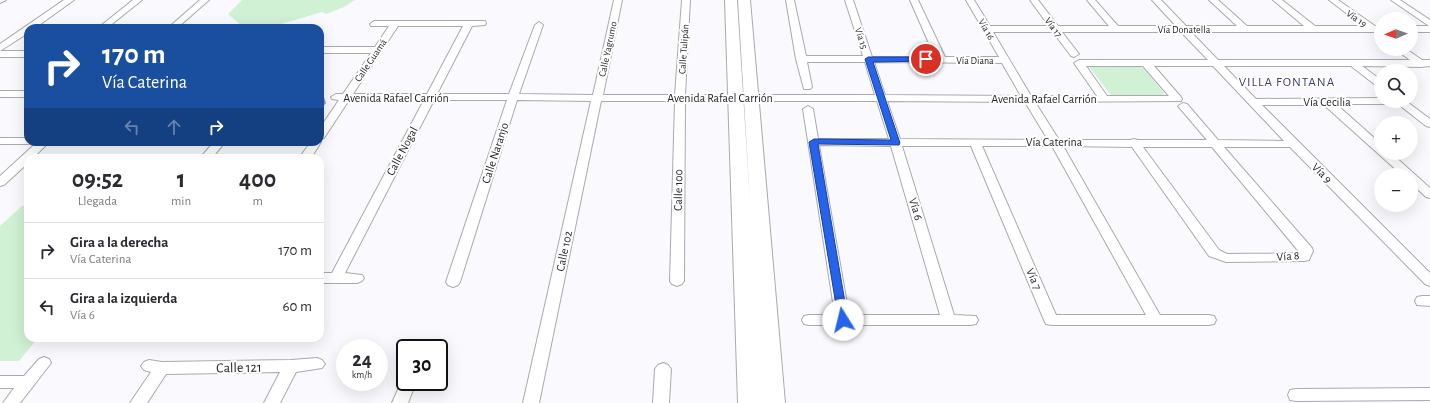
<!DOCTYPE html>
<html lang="es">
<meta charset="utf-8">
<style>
body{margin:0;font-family:"Alegreya Sans",sans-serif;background:#f2f2f3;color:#2b2b33;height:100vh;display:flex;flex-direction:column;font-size:15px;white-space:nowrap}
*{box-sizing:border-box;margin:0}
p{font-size:13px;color:#7c7c81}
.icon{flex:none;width:22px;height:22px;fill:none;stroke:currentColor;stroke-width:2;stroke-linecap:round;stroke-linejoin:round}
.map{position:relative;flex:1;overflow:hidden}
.side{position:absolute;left:24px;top:154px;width:300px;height:188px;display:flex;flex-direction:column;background:#fff;border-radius:12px;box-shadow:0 4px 16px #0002}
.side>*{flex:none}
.hud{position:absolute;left:24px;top:24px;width:300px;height:122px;border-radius:12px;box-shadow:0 4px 16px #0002;background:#1a4fa0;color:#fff;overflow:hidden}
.needle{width:26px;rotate:268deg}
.buttons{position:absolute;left:1374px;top:12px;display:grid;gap:8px}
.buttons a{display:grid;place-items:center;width:44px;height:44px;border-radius:50%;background:#fff;box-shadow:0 4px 16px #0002;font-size:20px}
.speed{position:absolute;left:336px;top:339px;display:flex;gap:8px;font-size:20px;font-weight:700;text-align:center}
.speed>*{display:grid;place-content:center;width:52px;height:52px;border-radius:50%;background:#fff;box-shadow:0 4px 16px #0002;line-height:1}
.speed small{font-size:10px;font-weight:400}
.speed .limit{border:2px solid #111;border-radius:6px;background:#fff;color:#111}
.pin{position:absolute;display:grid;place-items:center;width:34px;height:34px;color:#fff;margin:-17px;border:2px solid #fff;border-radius:50%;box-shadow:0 1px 4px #0007}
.me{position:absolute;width:44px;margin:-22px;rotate:351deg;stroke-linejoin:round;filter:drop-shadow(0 0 3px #0008)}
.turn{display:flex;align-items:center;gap:14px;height:84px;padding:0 12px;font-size:18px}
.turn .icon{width:52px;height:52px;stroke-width:2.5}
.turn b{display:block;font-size:28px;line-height:34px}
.lanes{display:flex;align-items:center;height:38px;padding:0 12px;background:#0003;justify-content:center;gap:20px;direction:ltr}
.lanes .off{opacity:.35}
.eta{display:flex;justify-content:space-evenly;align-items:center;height:68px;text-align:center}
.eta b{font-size:24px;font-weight:600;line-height:28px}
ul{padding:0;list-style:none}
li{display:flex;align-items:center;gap:12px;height:56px;padding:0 12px;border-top:1px solid #e1e1e2}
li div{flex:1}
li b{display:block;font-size:15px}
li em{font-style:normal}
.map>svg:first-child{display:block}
</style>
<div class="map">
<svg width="1430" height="403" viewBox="0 0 1430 403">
<rect width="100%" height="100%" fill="#fafafe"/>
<g fill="#d0f1d3">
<path d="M242 0H355L344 7 326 14 322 12 268 28H244L228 14Z"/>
<path d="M1092 66H1137L1143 68 1164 93 1163 96 1111 95 1090 68Z"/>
<path d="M22 206H28V338H38L19 361H0V226Z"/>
</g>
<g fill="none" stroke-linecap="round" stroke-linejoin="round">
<defs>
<g id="minor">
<path d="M0 0H6L0 3Z"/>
<path d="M64 0H74L35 28H28V33L0 51V44Z"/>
<path d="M133 0H142L107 28H98Z"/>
<path d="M200 0H209L177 28H168Z"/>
<path d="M614 0H622L603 95H675L682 0H690L685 95H875L865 62H807L812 87 810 89H804L796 59 786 0H794L806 56H863L845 0H853L872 57H935L910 0H918L945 57H999L966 0H974L990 26H1049L1030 0H1038L1058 26H1109L1087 0H1095L1118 26H1176L1152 0H1161L1186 26H1237L1209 0H1218L1247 26H1304L1273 0H1282L1315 26H1363L1329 0H1338L1375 26H1381V32H1191L1218 60H1410L1395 49H1406L1422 60H1430V66L1421 67 1362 66 1381 80V88L1378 87 1351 66H1224L1256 99 1381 98V101H1406L1430 119V127L1426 126 1398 104H1336L1381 144V153H1391L1430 188V198L1426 197 1411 183V175H1402L1324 105H1262L1430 273V286L1425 284 1290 147H1224L1312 248 1313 251 1309 260 1304 261 1226 262 1209 256 1132 147 1063 146 1160 315H1209L1214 316 1216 320 1214 324 1209 325H1051L1046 324 1044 320 971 146H902L954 315 976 316 978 320 976 324 971 325H809L804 324 802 320 804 316 809 315H835L803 109 808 106 813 109 818 139H889L877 101H685L684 281 682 284 677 286 672 284 670 281 675 101H601L539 403H523L591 101 517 100 460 282 458 285 453 287 448 285 446 282 507 100H434L345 273 362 275 364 278 362 281 357 283H320V273H332L424 100H349L324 138 320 139V128L339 100 332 99 331 97 336 94H343L371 53H320V47H375L389 26H371L370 24 374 21H485L486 23 485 25 472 26 437 94H509L535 25 539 22 543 25 519 94 593 95ZM398 26H463L427 94H353ZM993 32H1053L1071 56 1074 57 1079 54 1062 32H1181L1208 60H1079L1074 63 1097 96H1031ZM874 62 1002 63 1021 96 885 95ZM1086 66H1143L1169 96H1107ZM1154 66H1213L1284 141 1218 140 1187 104 1183 103 1178 106 1207 140H1138L1134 139 1130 140H1059L1035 102 1181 101 1182 99 1181 97ZM887 101 1025 102 1048 140 900 139ZM819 145 891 146 940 315H849ZM982 146H1052L1146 315H1056ZM1143 147H1212L1300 253 1227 254 1219 250Z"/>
<path d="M1391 0H1400L1430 20V32H1411V26H1429Z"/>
<rect x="0" y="51" width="28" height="6"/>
<rect x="0" y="91" width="28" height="6"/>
<path d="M0 138H28V142H44L46 145 33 158H28V163L4 185 0 186V176L34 145 32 143 28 144H0Z"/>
<path d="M320 140 321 142 311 158H299L311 142H320Z"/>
<path d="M214 142H225L212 158H200Z"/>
<path d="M1422 296H1430V306L1417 305 1415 301 1417 297Z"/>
<path d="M44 357 49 359 51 363 20 403H3L14 388H0V376H24L39 359Z"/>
<path d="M317 358 322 360 325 364 322 368 296 372 280 403H264L280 372 166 374 147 403H130L151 372 144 370 141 366 144 362 149 360 162 362 291 360Z"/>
<path d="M663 363 668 365 671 369 669 403H653L655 369 658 365Z"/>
<path d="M405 377V382H416L408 403H392L403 378Z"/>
<path d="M1430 388V400L1296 401 1290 400 1288 395 1290 390 1296 389Z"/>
</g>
<path id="secondary" d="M725 0H737L750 202 738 0H750L785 403H738Z"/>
</defs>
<use href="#minor" stroke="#a9a9af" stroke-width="2"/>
<use href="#secondary" stroke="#a9a9af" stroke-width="2"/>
<use href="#minor" fill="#fff" fill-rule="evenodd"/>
<use href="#secondary" fill="#fff" fill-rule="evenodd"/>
</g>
<path fill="#9d9da2" d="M322 91 326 103 320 111V93Z"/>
<path fill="#2563eb" stroke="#184099" d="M926 57 929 58V61L873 62 900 143 899 145 818 144 848 320 847 323H839L809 142 814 139 891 140 865 59 868 57Z"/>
<g text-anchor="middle" stroke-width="4" stroke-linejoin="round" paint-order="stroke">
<g font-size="10" fill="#252527" stroke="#fff">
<text transform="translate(1357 18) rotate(36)" y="4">Vía 19</text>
<text transform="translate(1054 27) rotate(54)" y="4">Vía 17</text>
<text transform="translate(987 29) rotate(60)" y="4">Vía 16</text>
<text x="1184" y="33">Vía Donatella</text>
<text transform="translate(862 38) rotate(72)" y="4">Vía 15</text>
<text transform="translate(607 49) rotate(-78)" y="4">Calle Yagrumo</text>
<text transform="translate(683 49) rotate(-86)" y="4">Calle Tulipán</text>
<text transform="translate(370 60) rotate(-56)" y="4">Calle Guamá</text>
<text x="975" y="64">Vía Diana</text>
</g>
<g font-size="12" fill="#252527" stroke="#fff">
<text x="396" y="102">Avenida Rafael Carrión</text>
<text x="720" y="102">Avenida Rafael Carrión</text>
<text x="1044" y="103">Avenida Rafael Carrión</text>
<text x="1327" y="106">Vía Cecilia</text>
<text x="1054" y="146">Vía Caterina</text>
<text transform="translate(402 151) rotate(-62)" y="4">Calle Nogal</text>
<text transform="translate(495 153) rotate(-72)" y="4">Calle Naranjo</text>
<text transform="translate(1322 173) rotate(45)" y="4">Vía 9</text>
<text transform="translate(678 190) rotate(-89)" y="4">Calle 100</text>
<text transform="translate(916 209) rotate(73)" y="4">Vía 6</text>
<text transform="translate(564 251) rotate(-78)" y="4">Calle 102</text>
<text transform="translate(1288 256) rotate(-4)" y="4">Vía 8</text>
<text transform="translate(1034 279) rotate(67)" y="4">Vía 7</text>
</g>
<g font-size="13" letter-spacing="1" fill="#3c3c78" stroke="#fff">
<text x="1287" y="86">VILLA FONTANA</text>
</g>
<g font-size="14" fill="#252527" stroke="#fff">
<text transform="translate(239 367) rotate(-1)" y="5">Calle 121</text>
</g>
</g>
</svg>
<div class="buttons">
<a><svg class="needle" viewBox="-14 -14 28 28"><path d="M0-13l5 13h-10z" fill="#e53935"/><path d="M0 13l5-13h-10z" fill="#7c7c81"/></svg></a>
<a><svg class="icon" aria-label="search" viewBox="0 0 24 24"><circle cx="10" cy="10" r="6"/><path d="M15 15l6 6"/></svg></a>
<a>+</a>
<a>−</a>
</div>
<div class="speed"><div>24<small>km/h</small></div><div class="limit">30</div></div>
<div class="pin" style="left:926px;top:59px;background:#d93025"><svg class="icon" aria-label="arrive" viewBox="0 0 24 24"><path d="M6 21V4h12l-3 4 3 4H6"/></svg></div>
<svg class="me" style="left:843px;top:320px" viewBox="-20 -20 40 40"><circle r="19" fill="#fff"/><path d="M0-13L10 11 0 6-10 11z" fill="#2563eb"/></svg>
<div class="hud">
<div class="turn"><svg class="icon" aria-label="right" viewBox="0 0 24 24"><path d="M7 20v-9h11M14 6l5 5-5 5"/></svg><div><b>170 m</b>Vía Caterina</div></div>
<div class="lanes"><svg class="icon off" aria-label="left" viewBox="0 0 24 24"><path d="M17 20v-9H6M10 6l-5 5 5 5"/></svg><svg class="icon off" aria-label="ahead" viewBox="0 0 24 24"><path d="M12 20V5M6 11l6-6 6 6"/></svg><svg class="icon" aria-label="right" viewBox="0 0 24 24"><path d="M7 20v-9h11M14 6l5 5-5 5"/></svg></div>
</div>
<section class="side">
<div class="eta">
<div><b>09:52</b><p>Llegada</p></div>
<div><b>1</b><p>min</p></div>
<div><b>400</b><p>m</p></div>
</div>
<ul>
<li><svg class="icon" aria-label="right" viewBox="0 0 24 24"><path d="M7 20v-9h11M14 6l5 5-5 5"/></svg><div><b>Gira a la derecha</b><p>Vía Caterina</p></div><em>170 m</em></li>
<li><svg class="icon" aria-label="left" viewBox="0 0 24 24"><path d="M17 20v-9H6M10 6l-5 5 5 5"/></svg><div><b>Gira a la izquierda</b><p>Vía 6</p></div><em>60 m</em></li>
</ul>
</section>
</div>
